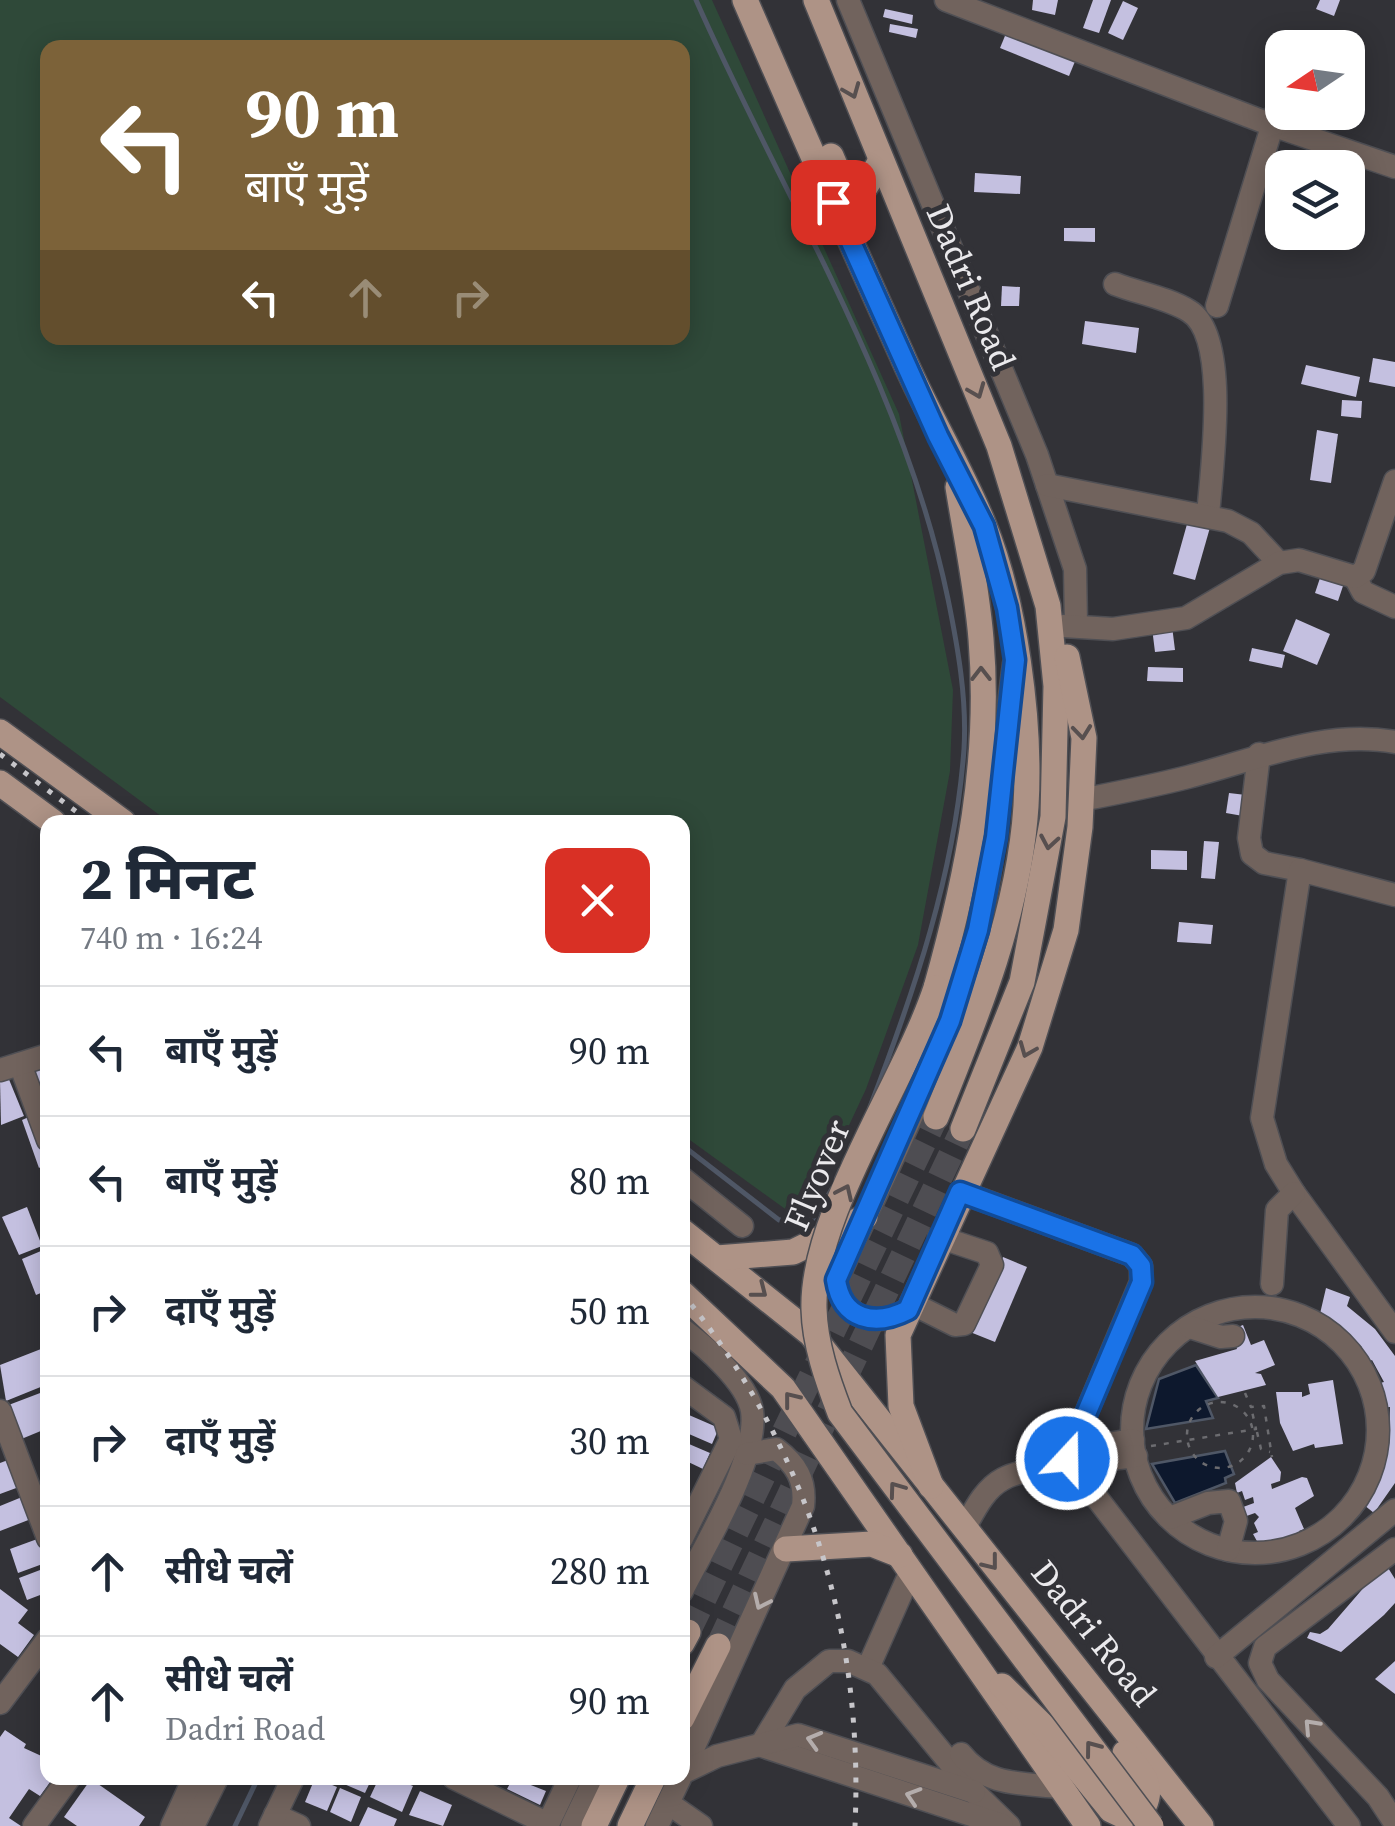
<!DOCTYPE html>
<html lang="hi">
<meta charset="utf-8">
<style>
body{margin:0;font-family:"Source Serif 4","Noto Sans Devanagari",serif;background:#f6f6f7;color:#1f2937;height:100vh;display:flex;flex-direction:column;font-size:38px;white-space:nowrap}
*{box-sizing:border-box;margin:0}
p{font-size:32px;color:#747a83}
.icon{flex:none;width:55px;height:55px;fill:none;stroke:currentColor;stroke-width:2;stroke-linecap:round;stroke-linejoin:round}
.map{position:relative;flex:1;overflow:hidden}
.sheet{position:absolute;left:40px;top:815px;width:650px;height:970px;display:flex;flex-direction:column;background:#fff;border-radius:20px;box-shadow:0 5px 25px #0003}
.sheet>*{flex:none}
.banner{position:absolute;left:40px;top:40px;width:650px;height:305px;border-radius:20px;box-shadow:0 5px 25px #0003;background:#7c6239;color:#fff;overflow:hidden}
.needle{width:65px;rotate:257deg}
.controls{position:absolute;left:1265px;top:30px;display:grid;gap:20px}
.controls a{display:grid;place-items:center;width:100px;height:100px;border-radius:20px;background:#fff;box-shadow:0 5px 25px #0003;font-size:50px}
.pin{position:absolute;display:grid;place-items:center;width:85px;height:85px;color:#fff;margin:-42px;border-radius:20px;box-shadow:0 5px 15px #0006}
.me{position:absolute;width:110px;margin:-55px;rotate:21deg;stroke-linejoin:round;filter:drop-shadow(0 0 8px #0008)}
.turn{display:flex;align-items:center;gap:35px;height:210px;padding:0 40px;font-size:45px}
.turn .icon{width:130px;height:130px;stroke-width:2.5}
.turn b{display:block;font-size:70px;line-height:85px}
.lanes{display:flex;align-items:center;height:95px;padding:0 40px;background:#0003;justify-content:center;gap:50px;direction:ltr}
.lanes .off{opacity:.35}
.round{display:grid;place-items:center;flex:none;width:105px;height:105px;border-radius:20px;background:#f6f6f7}
.headline{display:flex;align-items:center;justify-content:space-between;height:170px;padding:0 40px}
h1{font-size:60px;font-weight:800;line-height:75px}
ul{padding:0;list-style:none}
li{display:flex;align-items:center;gap:30px;height:130px;padding:0 40px;border-top:2px solid #e0e1e3}
li div{flex:1}
li b{display:block;font-size:38px}
li em{font-style:normal}
.map>svg:first-child{display:block}
</style>
<div class="map">
<svg width="1395" height="1826" viewBox="0 0 1395 1826">
<rect width="100%" height="100%" fill="#323237"/>
<path fill="#2f4939" fill-rule="evenodd" d="M0 0H712L899 414 953 690 950 771 918 945 866 1089 822 1183 808 1201 788 1211 683 1135 682 822H169L0 697ZM48 48H682V338H48Z"/>
<g fill="#0d182d" stroke="#4f5766" stroke-width="2.5">
<path d="M1196 1365 1218 1398 1206 1401 1213 1418 1146 1429 1159 1379Z"/>
<path d="M1225 1451 1234 1474 1225 1478 1226 1483 1175 1503 1152 1464Z"/>
</g>
<g fill="none" stroke-linecap="round" stroke-linejoin="round">
<g stroke="#4f5766" stroke-width="5">
<path d="M696 0C783 197 904 386 948 599 958 648 967 699 964 749 955 873 914 992 870 1107"/>
<path d="M682 1145 779 1220H812L832 1189"/>
<path d="M235 1826 258 1778"/>
</g>
</g>
<g fill="#c4c0e0">
<path d="M1033 0H1058L1055 15 1032 10Z"/>
<path d="M1093 0H1111L1099 33 1083 28Z"/>
<path d="M1320 0H1340L1334 16 1316 9Z"/>
<path d="M1123 1 1138 8 1123 40 1108 33Z"/>
<path d="M885 9 913 15 912 24 883 17Z"/>
<path d="M890 24 918 29 916 38 889 32Z"/>
<path d="M1007 31 1076 59 1069 76 1000 48Z"/>
<path d="M975 173 1021 176 1020 194 974 192Z"/>
<path d="M1064 228H1095V242L1064 241Z"/>
<path d="M1002 286 1020 287 1019 306H1001Z"/>
<path d="M1085 321 1139 328 1136 353 1082 344Z"/>
<path d="M1373 358 1395 362V387L1369 382Z"/>
<path d="M1306 365 1360 377 1356 397 1301 384Z"/>
<path d="M1342 400 1362 401 1361 418 1341 416Z"/>
<path d="M1317 430 1338 434 1331 483 1310 480Z"/>
<path d="M1189 517 1211 524 1195 580 1173 574Z"/>
<path d="M1322 572 1345 580 1338 601 1315 593Z"/>
<path d="M1296 619 1330 634 1317 665 1283 651Z"/>
<path d="M1172 626 1175 650 1155 652 1152 628Z"/>
<path d="M1252 648 1285 655 1282 668 1249 661Z"/>
<path d="M1148 667 1183 668V682L1147 681Z"/>
<path d="M1229 793 1246 795 1243 816 1226 813Z"/>
<path d="M1204 841 1219 842 1215 879 1201 878Z"/>
<path d="M1151 850 1187 851V870L1151 869Z"/>
<path d="M1179 922 1213 925 1211 944 1177 942Z"/>
<path d="M48 1062V1109L25 1070Z"/>
<path d="M8 1077 24 1116 1 1125 0 1080Z"/>
<path d="M31 1116 48 1162 39 1168 22 1120Z"/>
<path d="M27 1207 42 1246 19 1255 2 1217Z"/>
<path d="M48 1248V1290L36 1295 22 1259Z"/>
<path d="M1003 1257 1027 1267 995 1342 970 1332Z"/>
<path d="M1326 1288 1350 1297 1347 1306 1375 1329 1395 1356V1483L1374 1513 1359 1501 1385 1461 1374 1458 1379 1443 1389 1445 1390 1407 1380 1408 1376 1384 1384 1382 1372 1360 1364 1364 1357 1351 1362 1347 1319 1318Z"/>
<path d="M1243 1325 1251 1345 1264 1340 1275 1365 1255 1373 1261 1374 1266 1385 1218 1397 1195 1361 1237 1349 1230 1330Z"/>
<path d="M41 1349 48 1384 6 1401 0 1365Z"/>
<path d="M1333 1380 1343 1444 1315 1448 1314 1444 1293 1451 1280 1423 1276 1392H1302V1397L1310 1394 1308 1384Z"/>
<path d="M48 1390V1428L19 1440 6 1406Z"/>
<path d="M682 1412 719 1428 712 1444 682 1431Z"/>
<path d="M682 1441 710 1453 703 1469 682 1459Z"/>
<path d="M16 1457 27 1484 0 1494V1463Z"/>
<path d="M1271 1457 1281 1472 1280 1481 1271 1484 1272 1489 1302 1477 1307 1478 1314 1496 1295 1508 1304 1529 1299 1531 1302 1537 1258 1543 1253 1534 1258 1532 1254 1523 1259 1517 1255 1513 1238 1519 1235 1510 1254 1503 1253 1497 1245 1500 1242 1491 1237 1493 1235 1483Z"/>
<path d="M22 1497 31 1519 0 1531V1506Z"/>
<path d="M40 1538 48 1562 18 1573 10 1549Z"/>
<path d="M1385 1563 1395 1579V1603L1384 1615 1341 1652 1307 1638 1310 1632 1320 1634 1328 1629Z"/>
<path d="M48 1567V1592L27 1600 19 1578Z"/>
<path d="M0 1589 28 1610 18 1623 34 1635 18 1657 0 1644Z"/>
<path d="M1395 1661V1694L1375 1679Z"/>
<path d="M5 1730 26 1744 24 1748 48 1759V1778H53L40 1796 29 1789 9 1818 21 1826H0V1737Z"/>
<path d="M315 1778 337 1787 327 1811 305 1802Z"/>
<path d="M347 1778H372L365 1793 344 1784Z"/>
<path d="M379 1778H393L413 1786 402 1812 370 1797Z"/>
<path d="M513 1778 546 1791 540 1805 507 1789Z"/>
<path d="M91 1779 145 1817 139 1826H77L64 1817Z"/>
<path d="M340 1788 361 1797 351 1822 330 1812Z"/>
<path d="M420 1791 452 1805 443 1826 409 1815Z"/>
<path d="M368 1807 397 1819 394 1826H359Z"/>
</g>
<g fill="none" stroke-linecap="round" stroke-linejoin="round">
<g stroke="#4e4d52" stroke-width="25" stroke-dasharray="25 12" stroke-linecap="butt">
<path d="M688 1632 936 1117"/>
<path d="M718 1646 963 1129"/>
</g>
<defs>
<g id="minor">
<path d="M848 0 1037 455 1075 569 1076 624"/>
<path d="M946 0 1272 125 1395 167"/>
<path d="M1115 284C1138 293 1168 298 1189 311 1231 336 1211 472 1208 516"/>
<path d="M1217 306 1282 94"/>
<path d="M1047 485 1228 521 1251 533 1279 563"/>
<path d="M1355 577 1363 592 1395 607"/>
<path d="M1063 626 1113 629 1186 618 1279 563 1299 560 1355 577 1364 571 1395 481"/>
<path d="M1259 754 1249 838 1252 854 1264 863 1300 870"/>
<path d="M1081 800C1117 793 1153 786 1188 777 1255 760 1325 729 1395 742"/>
<path d="M1395 895 1300 870 1262 1118 1276 1164 1294 1193 1395 1332"/>
<path d="M20 1064 48 1140"/>
<path d="M0 1070 48 1055"/>
<path d="M682 1178 742 1226"/>
<path d="M961 1192 1132 1255 1141 1266V1282L1067 1459 1349 1826"/>
<path d="M1272 1284 1277 1210 1294 1193"/>
<path d="M911 1303 955 1325 964 1324 992 1265 987 1253 939 1237"/>
<circle cx="1255" cy="1430" r="123"/>
<path d="M908 1310C875 1328 843 1320 837 1280 887 1166 950 1050 979 927 999 841 1002 752 1014 664"/>
<path d="M1190 1327 1221 1337 1233 1336"/>
<path d="M682 1329C705 1346 747 1382 752 1411 759 1459 703 1548 682 1591"/>
<path d="M682 1386 724 1417 731 1439 682 1538"/>
<path d="M0 1411 48 1538"/>
<path d="M1068 1450 1133 1440"/>
<path d="M1170 1518 1208 1503 1229 1501 1236 1521 1228 1550"/>
<path d="M964 1529C974 1511 984 1489 1003 1479 1027 1465 1104 1461 1136 1456"/>
<path d="M1395 1549 1265 1647 1260 1663 1268 1680 1378 1797 1395 1823"/>
<path d="M1216 1657 1395 1510"/>
<path d="M868 1668 911 1571"/>
<path d="M0 1703 48 1639"/>
<path d="M761 1745 795 1689 829 1661H848L877 1674 974 1792 1009 1826"/>
<path d="M762 1746 1002 1825"/>
<path d="M961 1754C986 1786 1020 1783 1059 1787"/>
<path d="M682 1773 803 1506C806 1480 796 1464 776 1449L747 1454"/>
<path d="M682 1773 717 1756 798 1735 974 1792"/>
<path d="M454 1778 548 1824"/>
<path d="M668 1803 701 1826"/>
<path d="M275 1815 299 1826"/>
<path d="M34 1826 69 1778"/>
<path d="M172 1826 194 1778"/>
<path d="M193 1826 217 1778"/>
<path d="M270 1826 293 1778"/>
<path d="M547 1826 570 1778"/>
<path d="M572 1826 595 1778"/>
<path d="M657 1826 680 1778"/>
</g>
<g id="major">
<path d="M745 0C796 118 848 236 901 353 926 411 959 465 983 523 1015 600 1031 722 1026 806 1019 914 976 1018 936 1117"/>
<path d="M816 0 999 446 1048 606 1056 686 1053 817 1022 982 963 1129"/>
<path d="M831 156 843 184 851 190 866 186 880 162"/>
<path d="M0 732 123 822"/>
<path d="M0 783 53 822"/>
<path d="M936 988C968 874 991 759 981 639 977 588 966 537 958 487"/>
<path d="M682 1231 811 1334 1201 1826"/>
<path d="M717 1258 793 1252 865 1217"/>
<path d="M682 1293 783 1388 1088 1826"/>
<path d="M931 1486 901 1406 898 1335 1030 1047 1066 930 1080 827 1084 738 1067 657"/>
<path d="M786 1549 872 1544 900 1555"/>
<path d="M682 1643 688 1632"/>
<path d="M1002 1686 1045 1728 1111 1810 1124 1816 1144 1806C1155 1783 1139 1770 1125 1753"/>
<path d="M682 1718 718 1646"/>
<path d="M594 1826 617 1778"/>
<path d="M630 1826 653 1778"/>
</g>
</defs>
<use href="#minor" stroke="#4f4f54" stroke-width="25"/>
<use href="#major" stroke="#4f4f54" stroke-width="28"/>
<g stroke="#6c6c70" stroke-width="2.5" stroke-dasharray="5 8" stroke-linecap="butt">
<path d="M1245 1393 1251 1407 1264 1406 1272 1457"/>
<circle cx="1220" cy="1435" r="33"/>
<path d="M1257 1432 1261 1449 1270 1452"/>
<path d="M1151 1446 1256 1429 1251 1407"/>
</g>
<use href="#minor" stroke="#71635d" stroke-width="22"/>
<use href="#major" stroke="#ae9386" stroke-width="25"/>
<g stroke="#c7c6ca" stroke-width="5" stroke-dasharray="5 10" stroke-linecap="butt">
<path d="M0 754 90 822"/>
<path d="M682 1293C807 1445 864 1631 855 1826"/>
</g>
<defs>
<path id="major-bridge" d="M936 988C905 1082 811 1216 814 1309 815 1345 827 1379 840 1413L1151 1826"/>
</defs>
<use href="#major-bridge" stroke="#4f4f54" stroke-width="28" stroke-linecap="butt"/>
<use href="#major-bridge" stroke="#ae9386" stroke-width="25"/>
</g>
<defs><path id="oneway-chevron" d="M-2-3.5L2.5 0L-2 3.5" fill="none" stroke-width="1.6" stroke-linecap="round" stroke-linejoin="round" transform="scale(2.5)"/></defs>
<g stroke="#574f4f">
<use href="#oneway-chevron" transform="translate(852 91) rotate(68)"/>
<use href="#oneway-chevron" transform="translate(977 391) rotate(68)"/>
<use href="#oneway-chevron" transform="translate(981 674) rotate(-90)"/>
<use href="#oneway-chevron" transform="translate(1082 732) rotate(84)"/>
<use href="#oneway-chevron" transform="translate(1049 842) rotate(100)"/>
<use href="#oneway-chevron" transform="translate(1027 1050) rotate(112)"/>
<use href="#oneway-chevron" transform="translate(845 1192) rotate(-65)"/>
<use href="#oneway-chevron" transform="translate(760 1291) rotate(38)"/>
<use href="#oneway-chevron" transform="translate(791 1399) rotate(-128)"/>
<use href="#oneway-chevron" transform="translate(896 1489) rotate(-126)"/>
<use href="#oneway-chevron" transform="translate(991 1563) rotate(52)"/>
<use href="#oneway-chevron" transform="translate(1092 1748) rotate(-127)"/>
</g>
<g stroke="#b4adac">
<use href="#oneway-chevron" transform="translate(761 1602) rotate(115)"/>
<use href="#oneway-chevron" transform="translate(1311 1726) rotate(-133)"/>
<use href="#oneway-chevron" transform="translate(814 1740) rotate(-164)"/>
<use href="#oneway-chevron" transform="translate(913 1796) rotate(-162)"/>
</g>
<g fill="none" stroke-linecap="round" stroke-linejoin="round">
<defs>
<path id="route" d="M833 202 938 436 984 526 1007 608 1015 660 996 837 978 930 950 1021 836 1280C842 1320 875 1327 908 1310L960 1192 1132 1255 1141 1266 1142 1282 1067 1459"/>
</defs>
<use href="#route" stroke="#114b97" stroke-width="25"/>
<use href="#route" stroke="#1a73e8" stroke-width="18"/>
</g>
<g text-anchor="middle" stroke-width="10" stroke-linejoin="round" paint-order="stroke">
<g font-size="35" fill="#eae9ec" stroke="#323237">
<text transform="translate(971 287) rotate(67)" y="12">Dadri Road</text>
<text transform="translate(817 1175) rotate(-67)" y="12">Flyover</text>
<text transform="translate(1094 1633) rotate(51)" y="12">Dadri Road</text>
</g>
</g>
</svg>
<div class="controls">
<a><svg class="needle" viewBox="-14 -14 28 28"><path d="M0-13l5 13h-10z" fill="#e53935"/><path d="M0 13l5-13h-10z" fill="#747a83"/></svg></a>
<a><svg class="icon" aria-label="layers" viewBox="0 0 24 24"><path d="M12 4l9 5-9 5-9-5zM3 14l9 5 9-5"/></svg></a>
</div>
<div class="pin" style="left:833px;top:202px;background:#d93025"><svg class="icon" aria-label="arrive" viewBox="0 0 24 24"><path d="M6 21V4h12l-3 4 3 4H6"/></svg></div>
<svg class="me" style="left:1067px;top:1459px" viewBox="-20 -20 40 40"><circle r="17" fill="#1a73e8" stroke="#fff" stroke-width="3"/><path d="M0-11L8 9 0 5-8 9z" fill="#fff"/></svg>
<div class="banner">
<div class="turn"><svg class="icon" aria-label="left" viewBox="0 0 24 24"><path d="M17 20v-9H6M10 6l-5 5 5 5"/></svg><div><b>90 m</b>बाएँ मुड़ें</div></div>
<div class="lanes"><svg class="icon" aria-label="left" viewBox="0 0 24 24"><path d="M17 20v-9H6M10 6l-5 5 5 5"/></svg><svg class="icon off" aria-label="ahead" viewBox="0 0 24 24"><path d="M12 20V5M6 11l6-6 6 6"/></svg><svg class="icon off" aria-label="right" viewBox="0 0 24 24"><path d="M7 20v-9h11M14 6l5 5-5 5"/></svg></div>
</div>
<section class="sheet">
<div class="headline"><div><h1>2 मिनट</h1><p>740 m · 16:24</p></div><a class="round" style="background:#d93025;color:#fff"><svg class="icon" aria-label="close" viewBox="0 0 24 24"><path d="M6 6l12 12M18 6L6 18"/></svg></a></div>
<ul>
<li><svg class="icon" aria-label="left" viewBox="0 0 24 24"><path d="M17 20v-9H6M10 6l-5 5 5 5"/></svg><div><b>बाएँ मुड़ें</b></div><em>90 m</em></li>
<li><svg class="icon" aria-label="left" viewBox="0 0 24 24"><path d="M17 20v-9H6M10 6l-5 5 5 5"/></svg><div><b>बाएँ मुड़ें</b></div><em>80 m</em></li>
<li><svg class="icon" aria-label="right" viewBox="0 0 24 24"><path d="M7 20v-9h11M14 6l5 5-5 5"/></svg><div><b>दाएँ मुड़ें</b></div><em>50 m</em></li>
<li><svg class="icon" aria-label="right" viewBox="0 0 24 24"><path d="M7 20v-9h11M14 6l5 5-5 5"/></svg><div><b>दाएँ मुड़ें</b></div><em>30 m</em></li>
<li><svg class="icon" aria-label="ahead" viewBox="0 0 24 24"><path d="M12 20V5M6 11l6-6 6 6"/></svg><div><b>सीधे चलें</b></div><em>280 m</em></li>
<li><svg class="icon" aria-label="ahead" viewBox="0 0 24 24"><path d="M12 20V5M6 11l6-6 6 6"/></svg><div><b>सीधे चलें</b><p>Dadri Road</p></div><em>90 m</em></li>
</ul>
</section>
</div>
